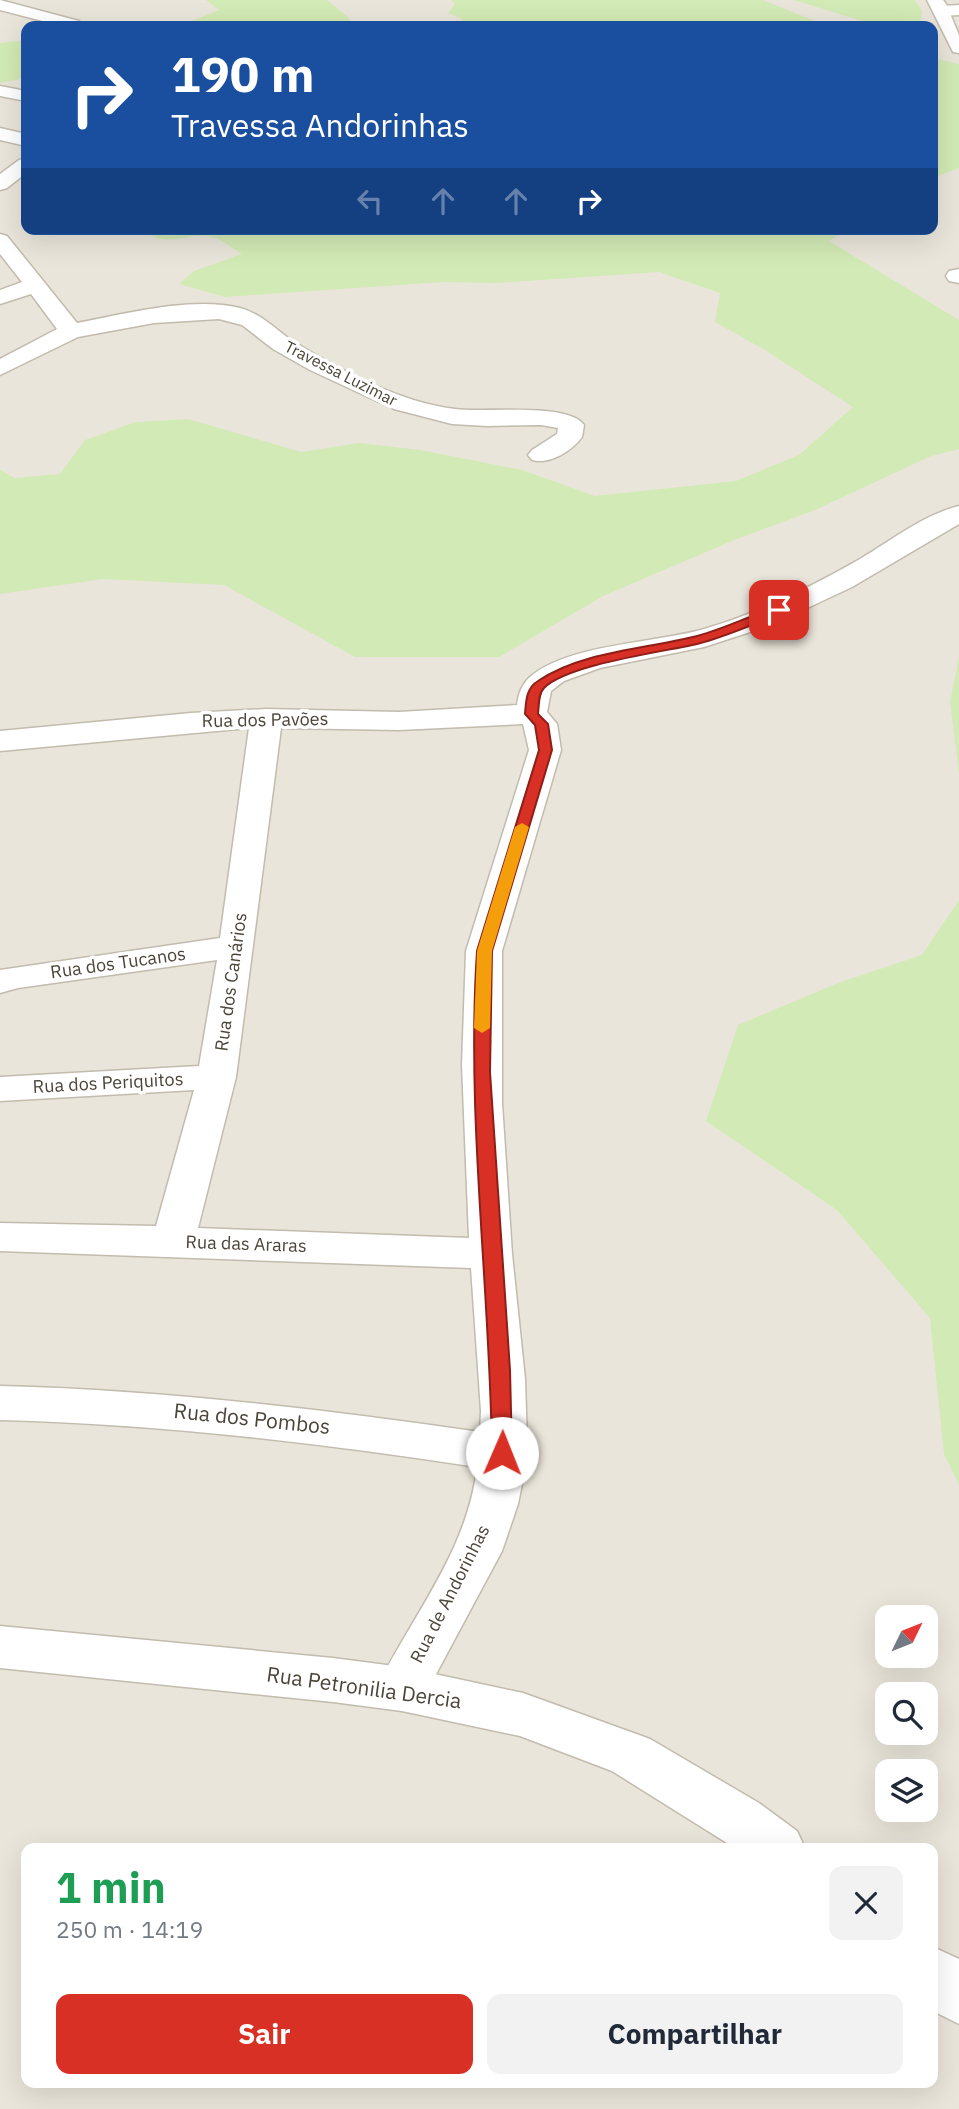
<!DOCTYPE html>
<html lang="pt">
<meta charset="utf-8">
<style>
body{margin:0;font-family:"IBM Plex Sans",sans-serif;background:#f2f2f3;color:#1f2937;height:100vh;display:flex;flex-direction:column;font-size:26px;white-space:nowrap}
*{box-sizing:border-box;margin:0}
p{font-size:23px;color:#747a83}
.icon{flex:none;width:38px;height:38px;fill:none;stroke:currentColor;stroke-width:2;stroke-linecap:round;stroke-linejoin:round}
.map{position:relative;flex:1;overflow:hidden}
.drawer{position:absolute;left:21px;top:1843px;width:917px;height:245px;display:flex;flex-direction:column;background:#fff;border-radius:14px;box-shadow:0 7px 28px #0002}
.drawer>*{flex:none}
.hud{position:absolute;left:21px;top:21px;width:917px;height:214px;border-radius:14px;box-shadow:0 7px 28px #0002;background:#1a4fa0;color:#fff;overflow:hidden}
.needle{width:46px;rotate:47deg}
.fabs{position:absolute;left:875px;top:1605px;display:grid;gap:14px}
.fabs a{display:grid;place-items:center;width:63px;height:63px;border-radius:14px;background:#fff;box-shadow:0 7px 28px #0002;font-size:35px}
.pin{position:absolute;display:grid;place-items:center;width:60px;height:60px;color:#fff;margin:-30px;border-radius:14px;box-shadow:0 4px 10px #0006}
.me{position:absolute;width:77px;margin:-38px;rotate:1deg;stroke-linejoin:round;filter:drop-shadow(0 0 5px #0008)}
.turn{display:flex;align-items:center;gap:24px;height:147px;padding:0 35px;font-size:32px}
.turn .icon{width:91px;height:91px;stroke-width:2.5}
.turn b{display:block;font-size:49px;line-height:60px}
.lanes{display:flex;align-items:center;height:66px;padding:0 35px;background:#0003;justify-content:center;gap:35px;direction:ltr}
.lanes .off{opacity:.35}
.round{display:grid;place-items:center;flex:none;width:74px;height:74px;border-radius:14px;background:#f2f2f3}
.head{display:flex;align-items:center;justify-content:space-between;height:119px;padding:0 35px}
h1{font-size:42px;font-weight:700;line-height:52px;color:#1e9e55}
.primary-button{display:flex;gap:14px;margin-top:auto;padding:14px 35px}
.primary-button a{flex:1;height:80px;border-radius:14px;background:#d93025;color:#fff;font-size:28px;font-weight:700;line-height:80px;text-align:center}
.primary-button a+a{background:#f2f2f3;color:#1f2937}
.map>svg:first-child{display:block}
</style>
<div class="map">
<svg width="959" height="2109" viewBox="0 0 959 2109">
<rect width="100%" height="100%" fill="#f6f3ec"/>
<path fill="#eae5da" fill-rule="evenodd" d="M0 0H959V2109H0ZM26 26H933V229H26ZM887 1617H926V1656H887ZM887 1694H926V1732H887ZM887 1771H926V1810H887ZM26 1848H933V2082H26Z"/>
<g fill="#d2eab5">
<path d="M206 0H327L347 16 354 26H179L219 10Z"/>
<path d="M451 0H763L827 26H460L462 19 448 13 455 4Z"/>
<path d="M794 0H915L922 11 920 26H878Z"/>
<path d="M26 40V78L0 83V43Z"/>
<path d="M933 58 959 64V168L933 178Z"/>
<path d="M140 229H848L829 241 959 320V449L931 456 813 511 739 538 603 596 499 657H355L224 585 103 579 0 594V470L15 478 60 474 85 440 136 422 188 419 301 452 359 443 420 450 522 470 595 496 736 481 799 455 853 407 765 350 715 322 720 293 659 272 495 283 443 282 225 297 179 284 194 271 242 254C233 249 221 238 212 237 184 231 171 251 140 229Z"/>
<path d="M959 656V774L950 702Z"/>
<path d="M959 900V1485L944 1454 930 1318 837 1210 706 1121 738 1025 838 983 922 955Z"/>
</g>
<g fill="none" stroke-linecap="round" stroke-linejoin="round">
<defs>
<g id="minor">
<path d="M0 0 79 21 81 24 62 26 0 10Z"/>
<path d="M959 5V15L942 16 934 11 942 6Z"/>
<path d="M0 86 26 91V101L0 96Z"/>
<path d="M0 128 26 134V146L0 140Z"/>
<path d="M26 158V173L7 188 0 190V174L19 160Z"/>
<path d="M0 234 7 236 77 323C125 314 192 296 240 308 262 314 276 330 294 342 342 371 399 402 455 409 483 413 568 402 584 425L582 437C572 451 549 465 532 460L528 455 532 450 557 434 558 428 541 425 487 426 452 424 394 409 310 370 273 349 242 325 219 319 154 323 78 337 0 375V359L57 329 31 294 0 304V290L22 282 0 254Z"/>
<path d="M959 269V283L949 281 946 276 949 271Z"/>
<path d="M959 506V524L852 587 769 626 704 647 600 668 564 681 551 691 547 712 557 724 561 750 502 951V1103L512 1254 525 1379 527 1443 524 1474 518 1504 502 1551 420 1704 402 1711 384 1704 376 1689C412 1616 468 1550 477 1467 319 1443 160 1424 0 1420V1386C161 1390 321 1409 480 1432L481 1411 471 1268 0 1251V1223L156 1226 194 1090 0 1101V1077L199 1066 217 960 18 988 0 993V970L220 938 249 728 0 751V731L191 713 266 709 399 712 517 705C518 695 522 684 530 677 568 644 656 643 704 629 759 613 811 587 860 559 892 540 923 515 959 506ZM523 724 529 750 466 951 462 1065 469 1238 198 1228 236 1077 281 728 399 730Z"/>
</g>
<g id="tertiary">
<path d="M927 0H943L946 4 959 35V53L953 52Z"/>
<path d="M0 1626 333 1658 402 1667 523 1693 650 1739 759 1803 797 1831 805 1848H735L612 1771 520 1736 402 1711 333 1702 0 1668Z"/>
<path d="M933 1947 959 1959V2024L933 2011Z"/>
</g>
</defs>
<use href="#minor" stroke="#c2bbae" stroke-width="3"/>
<use href="#tertiary" stroke="#c2bbae" stroke-width="3"/>
<use href="#minor" fill="#fff" fill-rule="evenodd"/>
<use href="#tertiary" fill="#fff" fill-rule="evenodd"/>
</g>
<path fill="#d93025" stroke="#8d1f18" stroke-width="2" d="M779 607 785 610 783 613C755 623 726 637 697 644 663 652 568 664 544 688 538 694 539 706 538 714L548 724 552 750 492 951 490 1072 510 1370 512 1453 509 1458 502 1460 495 1458 492 1453C490 1286 466 1118 477 951L539 750 535 725 525 714C526 702 526 688 538 681 580 652 644 649 693 637 722 630 750 615 779 607Z"/>
<path fill="#f59e0b" d="M522 823 529 827 492 951 490 1028 482 1033 474 1028 477 951 515 827Z"/>
<g text-anchor="middle" stroke-width="7" stroke-linejoin="round" paint-order="stroke">
<g font-size="16" fill="#4b4439" stroke="#fff">
<text transform="translate(341 373) rotate(27)" y="6">Travessa Luzimar</text>
</g>
<g font-size="18" fill="#4b4439" stroke="#fff">
<text transform="translate(265 720) rotate(-1)" y="6">Rua dos Pavões</text>
<text transform="translate(118 963) rotate(-8)" y="6">Rua dos Tucanos</text>
<text transform="translate(231 982) rotate(-82)" y="6">Rua dos Canários</text>
<text transform="translate(108 1083) rotate(-3)" y="6">Rua dos Periquitos</text>
<text transform="translate(246 1244) rotate(2)" y="6">Rua das Araras</text>
<text transform="translate(450 1594) rotate(-63)" y="6">Rua de Andorinhas</text>
</g>
<g font-size="21" fill="#4b4439" stroke="#fff">
<text transform="translate(252 1419) rotate(6)" y="7">Rua dos Pombos</text>
<text transform="translate(364 1688) rotate(8)" y="7">Rua Petronilia Dercia</text>
</g>
</g>
</svg>
<div class="fabs">
<a><svg class="needle" viewBox="-14 -14 28 28"><path d="M0-13l5 13h-10z" fill="#e53935"/><path d="M0 13l5-13h-10z" fill="#747a83"/></svg></a>
<a><svg class="icon" aria-label="search" viewBox="0 0 24 24"><circle cx="10" cy="10" r="6"/><path d="M15 15l6 6"/></svg></a>
<a><svg class="icon" aria-label="layers" viewBox="0 0 24 24"><path d="M12 4l9 5-9 5-9-5zM3 14l9 5 9-5"/></svg></a>
</div>
<div class="pin" style="left:779px;top:610px;background:#d93025"><svg class="icon" aria-label="arrive" viewBox="0 0 24 24"><path d="M6 21V4h12l-3 4 3 4H6"/></svg></div>
<svg class="me" style="left:502px;top:1453px" viewBox="-20 -20 40 40"><circle r="19" fill="#fff"/><path d="M0-13L10 11 0 6-10 11z" fill="#d93025"/></svg>
<div class="hud">
<div class="turn"><svg class="icon" aria-label="right" viewBox="0 0 24 24"><path d="M7 20v-9h11M14 6l5 5-5 5"/></svg><div><b>190 m</b>Travessa Andorinhas</div></div>
<div class="lanes"><svg class="icon off" aria-label="left" viewBox="0 0 24 24"><path d="M17 20v-9H6M10 6l-5 5 5 5"/></svg><svg class="icon off" aria-label="ahead" viewBox="0 0 24 24"><path d="M12 20V5M6 11l6-6 6 6"/></svg><svg class="icon off" aria-label="ahead" viewBox="0 0 24 24"><path d="M12 20V5M6 11l6-6 6 6"/></svg><svg class="icon" aria-label="right" viewBox="0 0 24 24"><path d="M7 20v-9h11M14 6l5 5-5 5"/></svg></div>
</div>
<section class="drawer">
<div class="head"><div><h1>1 min</h1><p>250 m · 14:19</p></div><a class="round"><svg class="icon" aria-label="close" viewBox="0 0 24 24"><path d="M6 6l12 12M18 6L6 18"/></svg></a></div>
<div class="primary-button"><a>Sair</a><a>Compartilhar</a></div>
</section>
</div>
